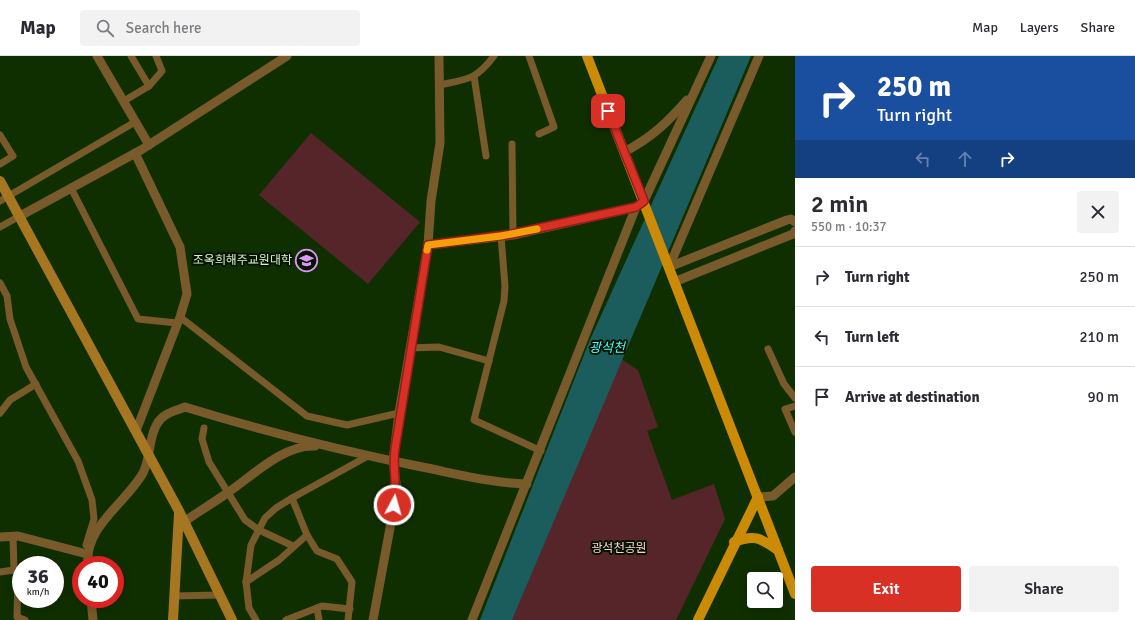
<!DOCTYPE html>
<meta charset="utf-8">
<style>
body{margin:0;font-family:Signika,"Noto Sans KR",sans-serif;background:#f2f2f3;color:#2b2b33;height:100vh;display:flex;flex-direction:column;font-size:15px;white-space:nowrap}
*{box-sizing:border-box;margin:0}
p{font-size:13px;color:#7c7c81}
.icon{flex:none;width:22px;height:22px;fill:none;stroke:currentColor;stroke-width:2;stroke-linecap:round;stroke-linejoin:round}
.map{position:relative;flex:1;overflow:hidden}
.details{display:flex;flex-direction:column;background:#fff;width:340px}
.details>*{flex:none}
.top-card{background:#1a4fa0;color:#fff;overflow:hidden}
.tools{position:absolute;left:747px;top:516px;display:grid;gap:8px}
.tools a{display:grid;place-items:center;width:36px;height:36px;border-radius:4px;background:#fff;box-shadow:0 2px 10px #0003;font-size:20px}
.speed{position:absolute;left:12px;top:500px;display:flex;gap:8px;font-size:20px;font-weight:700;text-align:center}
.speed>*{display:grid;place-content:center;width:52px;height:52px;border-radius:50%;background:#fff;box-shadow:0 2px 10px #0003;line-height:1}
.speed small{font-size:10px;font-weight:400}
.speed .limit{border:6px solid #d22;background:#fff;color:#111}
.pin{position:absolute;display:grid;place-items:center;width:34px;height:34px;color:#fff;margin:-17px;border-radius:8px;box-shadow:0 2px 6px #0006}
.me{position:absolute;width:44px;margin:-22px;rotate:6deg;stroke-linejoin:round;filter:drop-shadow(0 0 3px #0008)}
.turn{display:flex;align-items:center;gap:14px;height:84px;padding:0 16px;font-size:18px}
.turn .icon{width:52px;height:52px;stroke-width:2.5}
.turn b{display:block;font-size:28px;line-height:34px}
.lanes{display:flex;align-items:center;height:38px;padding:0 16px;background:#0003;justify-content:center;gap:20px;direction:ltr}
.lanes .off{opacity:.35}
.round{display:grid;place-items:center;flex:none;width:42px;height:42px;border-radius:4px;background:#f2f2f3}
.head{display:flex;align-items:center;justify-content:space-between;height:68px;padding:0 16px}
h1{font-size:24px;font-weight:600;line-height:30px}
.action{display:flex;gap:8px;margin-top:auto;padding:8px 16px}
.action a{flex:1;height:46px;border-radius:4px;background:#d93025;color:#fff;font-size:16px;font-weight:600;line-height:46px;text-align:center}
.action a+a{background:#f2f2f3;color:#2b2b33}
ul{padding:0;list-style:none}
li{display:flex;align-items:center;gap:12px;height:60px;padding:0 16px;border-top:1px solid #e1e1e2}
li div{flex:1}
li b{display:block;font-size:15px}
li em{font-style:normal}
header{display:flex;align-items:center;gap:24px;box-sizing:border-box;height:56px;padding:0 20px;background:#fff;border-bottom:1px solid #e1e1e2}
header strong{font-size:19px}
nav{display:flex;gap:22px;margin-inline-start:auto;font-size:14px}
.search{width:280px;height:36px;background:#f2f2f3;display:flex;align-items:center;gap:10px;box-sizing:border-box;padding:0 14px;border-radius:4px;color:#7c7c81;font-size:15px}
main{display:flex;flex:1;min-height:0}
.map>svg:first-child{display:block}
</style>
<header>
<strong>Map</strong>
<div class="search"><svg class="icon" aria-label="search" viewBox="0 0 24 24"><circle cx="10" cy="10" r="6"/><path d="M15 15l6 6"/></svg>Search here</div>
<nav><a>Map</a><a>Layers</a><a>Share</a></nav>
</header>
<main>
<div class="map">
<svg width="795" height="564" viewBox="0 0 795 564">
<rect width="100%" height="100%" fill="#102f00"/>
<g fill="#56252a">
<path d="M311 77 420 166 368 228 259 139Z"/>
<path d="M621 303 638 314 658 371 647 375 672 444 714 428 725 463 676 564H512Z"/>
</g>
<path fill="#1b5d5d" d="M719 0H751L512 564H480L589 286Z"/>
<g fill="none" stroke-linecap="round" stroke-linejoin="round">
<g stroke="#785a2b" stroke-width="7">
<path d="M529 0 554 71 539 78"/>
<path d="M474 20 486 100"/>
<path d="M439 29C468 23 476 24 494 0"/>
<path d="M149 30 162 15 156 0"/>
<path d="M124 45 149 30 131 0"/>
<path d="M0 79 13 100 0 108"/>
<path d="M512 88 513 179"/>
<path d="M71 132 138 263 177 267"/>
<path d="M0 145 135 66"/>
<path d="M0 171 20 160"/>
<path d="M501 180 505 230 504 245 474 364 541 395"/>
<path d="M0 227 7 240 10 263 26 311 78 405 92 444 94 463 86 489"/>
<path d="M180 261 307 360 347 369 399 357"/>
<path d="M410 292 439 291 489 305"/>
<path d="M768 293 784 328 795 342"/>
<path d="M795 350 785 353 795 376"/>
<path d="M0 357 10 344 36 328"/>
<path d="M204 372 202 383 209 406 245 464 259 474 293 490"/>
<path d="M292 442 307 479 317 495 337 503 352 526 348 564"/>
<path d="M13 481 14 514 18 519 17 561 25 564"/>
<path d="M0 516 14 514"/>
<path d="M246 526 279 504 307 479"/>
<path d="M174 540 219 539"/>
<path d="M317 552 319 564"/>
<path d="M256 564 249 552 246 526 251 489 265 462 276 452 292 442 368 400"/>
<path d="M286 564 322 550 350 553"/>
</g>
<g stroke="#785a2b" stroke-width="9">
<path d="M97 0 149 89"/>
<path d="M624 96C651 82 668 66 687 44"/>
<path d="M135 97 180 191 187 238 180 261 136 375"/>
<path d="M20 160 141 94 287 0"/>
<path d="M428 189 513 179 636 151"/>
<path d="M669 211 759 0"/>
<path d="M669 211 787 164 791 163 795 166"/>
<path d="M674 226 793 178 795 175"/>
<path d="M758 441 773 440 795 421"/>
<path d="M184 466C199 455 215 446 230 435 253 419 285 388 315 390"/>
<path d="M0 481 18 480 87 498"/>
<path d="M88 509C84 471 126 447 143 417 151 401 148 383 157 368 163 357 175 355 185 351 263 375 342 395 422 411 457 418 491 427 527 428"/>
<path d="M91 543 93 564"/>
<path d="M373 564 397 434 393 405 399 357 428 189 431 145 440 87 439 0"/>
<path d="M472 564 636 151 644 145 711 0"/>
</g>
<g stroke="#a77621" stroke-width="10">
<path d="M0 125 179 455 232 564"/>
<path d="M173 564 179 457"/>
</g>
<g stroke="#cb8b07" stroke-width="10">
<path d="M587 0 795 538"/>
<path d="M734 486C755 478 760 482 778 494"/>
<path d="M698 564 758 441"/>
</g>
</g>
<g fill="none" stroke-linecap="round" stroke-linejoin="round">
<defs>
<path id="route" d="M394 449C398 430 392 412 395 393L428 189 512 178 636 151 644 145 608 55"/>
</defs>
<use href="#route" stroke="#8d1f18" stroke-width="10"/>
<use href="#route" stroke="#d93025" stroke-width="7"/>
<path stroke="#f59e0b" stroke-width="7" d="M427 194 428 189 501 180 537 173"/>
</g>
<defs>
<symbol id="university-ring" viewBox="-11 -11 22 22"><circle r="9.5" fill="#041400" stroke="#db99f5" stroke-width="1.5"/><path d="M0-5L7-2L0 1L-7-2ZM-4 1L0 2.5L4 1V4Q0 6-4 4Z" fill="#db99f5"/></symbol>
</defs>
<g fill-rule="evenodd">
<use href="#university-ring" x="294" y="192" width="25" height="25"/>
</g>
<g text-anchor="middle" stroke-width="4" stroke-linejoin="round" paint-order="stroke">
<g font-size="12" fill="#d5eecb" stroke="#041400" text-anchor="end">
<text x="292" y="208">조옥희해주교원대학</text>
</g>
<g font-size="12" fill="#ffced0" stroke="#041400">
<text x="619" y="496">광석천공원</text>
</g>
<g font-size="13" font-style="italic" fill="#4dfbfd" stroke="#041400">
<text x="607" y="296">광석천</text>
</g>
</g>
</svg>
<div class="tools">
<a><svg class="icon" aria-label="search" viewBox="0 0 24 24"><circle cx="10" cy="10" r="6"/><path d="M15 15l6 6"/></svg></a>
</div>
<div class="speed"><div>36<small>km/h</small></div><div class="limit">40</div></div>
<div class="pin" style="left:608px;top:55px;background:#d93025"><svg class="icon" aria-label="arrive" viewBox="0 0 24 24"><path d="M6 21V4h12l-3 4 3 4H6"/></svg></div>
<svg class="me" style="left:394px;top:449px" viewBox="-20 -20 40 40"><circle r="17" fill="#d93025" stroke="#fff" stroke-width="3"/><path d="M0-11L8 9 0 5-8 9z" fill="#fff"/></svg>
</div>
<section class="details">
<div class="top-card">
<div class="turn"><svg class="icon" aria-label="right" viewBox="0 0 24 24"><path d="M7 20v-9h11M14 6l5 5-5 5"/></svg><div><b>250 m</b>Turn right</div></div>
<div class="lanes"><svg class="icon off" aria-label="left" viewBox="0 0 24 24"><path d="M17 20v-9H6M10 6l-5 5 5 5"/></svg><svg class="icon off" aria-label="ahead" viewBox="0 0 24 24"><path d="M12 20V5M6 11l6-6 6 6"/></svg><svg class="icon" aria-label="right" viewBox="0 0 24 24"><path d="M7 20v-9h11M14 6l5 5-5 5"/></svg></div>
</div>
<div class="head"><div><h1>2 min</h1><p>550 m · 10:37</p></div><a class="round"><svg class="icon" aria-label="close" viewBox="0 0 24 24"><path d="M6 6l12 12M18 6L6 18"/></svg></a></div>
<ul>
<li><svg class="icon" aria-label="right" viewBox="0 0 24 24"><path d="M7 20v-9h11M14 6l5 5-5 5"/></svg><div><b>Turn right</b></div><em>250 m</em></li>
<li><svg class="icon" aria-label="left" viewBox="0 0 24 24"><path d="M17 20v-9H6M10 6l-5 5 5 5"/></svg><div><b>Turn left</b></div><em>210 m</em></li>
<li><svg class="icon" aria-label="arrive" viewBox="0 0 24 24"><path d="M6 21V4h12l-3 4 3 4H6"/></svg><div><b>Arrive at destination</b></div><em>90 m</em></li>
</ul>
<div class="action"><a>Exit</a><a>Share</a></div>
</section>
</main>
